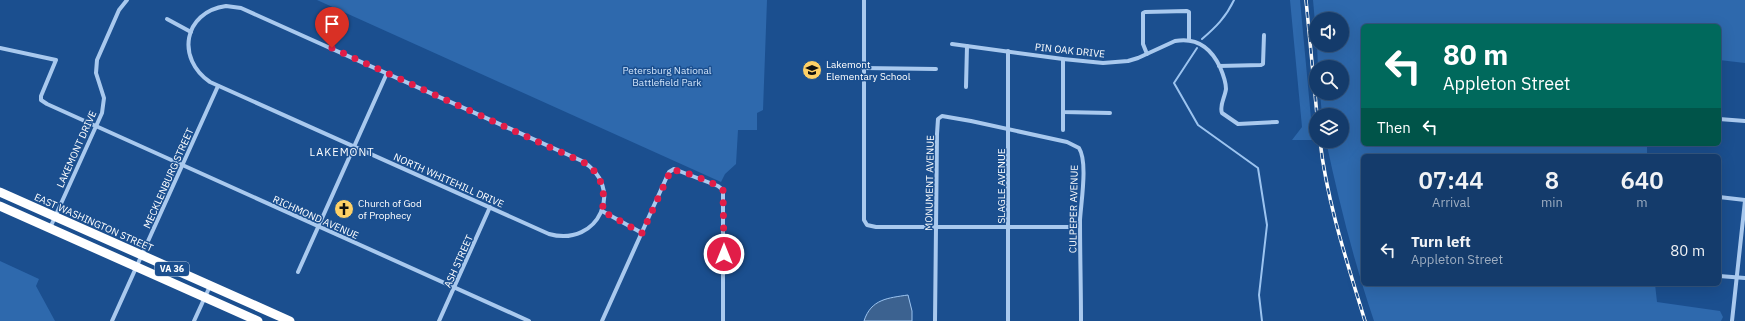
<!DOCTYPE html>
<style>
body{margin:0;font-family:"IBM Plex Sans",sans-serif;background:#214673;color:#f1f3f6;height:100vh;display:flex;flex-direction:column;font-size:15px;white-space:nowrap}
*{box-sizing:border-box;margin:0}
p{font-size:13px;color:#9dadc1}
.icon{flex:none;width:22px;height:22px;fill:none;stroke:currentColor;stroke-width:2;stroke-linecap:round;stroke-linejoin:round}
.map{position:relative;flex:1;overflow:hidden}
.details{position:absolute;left:1361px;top:154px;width:360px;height:132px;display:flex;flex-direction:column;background:#143b6b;border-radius:6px;box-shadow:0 4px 16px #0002,0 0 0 1px #33557e}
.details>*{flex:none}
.guide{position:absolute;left:1361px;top:24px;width:360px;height:122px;border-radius:6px;box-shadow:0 4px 16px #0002,0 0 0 1px #33557e;background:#00695c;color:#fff;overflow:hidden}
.controls{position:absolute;left:1309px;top:12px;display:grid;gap:8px}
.controls a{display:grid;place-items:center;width:40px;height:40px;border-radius:50%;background:#143b6b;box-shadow:0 4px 16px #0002,0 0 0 1px #33557e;font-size:20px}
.pin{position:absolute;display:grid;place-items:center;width:34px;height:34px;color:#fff;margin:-41px -17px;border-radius:50% 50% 50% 0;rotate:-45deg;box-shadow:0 0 4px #0007}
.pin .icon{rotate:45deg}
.me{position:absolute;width:44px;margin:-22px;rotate:0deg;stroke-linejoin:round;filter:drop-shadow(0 0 3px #0008)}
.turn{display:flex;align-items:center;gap:14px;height:84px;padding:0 16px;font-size:18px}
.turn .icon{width:52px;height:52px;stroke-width:2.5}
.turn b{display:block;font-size:28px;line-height:34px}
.then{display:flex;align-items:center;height:38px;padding:0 16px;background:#0003;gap:8px;font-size:15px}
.eta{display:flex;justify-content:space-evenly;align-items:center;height:68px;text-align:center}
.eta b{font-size:24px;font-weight:600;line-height:28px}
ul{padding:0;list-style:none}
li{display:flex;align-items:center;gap:12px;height:56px;padding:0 16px}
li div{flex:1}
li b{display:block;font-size:15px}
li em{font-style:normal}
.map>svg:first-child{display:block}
</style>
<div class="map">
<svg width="1745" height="321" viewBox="0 0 1745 321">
<rect width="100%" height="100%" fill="#1b4f8f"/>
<g fill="#2e69ad">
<path d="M317 0H767L763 110 757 113V130H738L736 164 725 174 721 182Z"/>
<path d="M1290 0H1300L1313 140H1292L1302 127Z"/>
<path d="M1313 0H1745V63L1719 60V26H1363V144H1647V156H1363V284H1655L1657 302 1720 311 1723 317 1721 321H1374C1354 262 1339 202 1326 141H1342V115H1322L1320 93H1342V67H1318L1317 45H1342V19H1316V34Z"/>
<path d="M0 261 39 279 36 286 55 321H0Z"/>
</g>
<path fill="#3c6290" stroke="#9cc4f0" d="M908 295 912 311V321H864C871 299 888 298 908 295Z"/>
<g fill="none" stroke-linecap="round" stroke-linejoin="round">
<g stroke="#9cc4f0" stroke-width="2">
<path d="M1202 39C1216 27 1226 17 1234 0"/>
<path d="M1197 48 1174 83 1198 125 1258 168 1267 225 1259 295 1262 321"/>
</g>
<g stroke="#a9c9ee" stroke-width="4">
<path d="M864 0V220L867 225 876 227H1080"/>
<path d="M226 6 241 8 582 161C626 187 599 248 549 234L210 82C176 59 183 12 226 6Z"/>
<path d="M167 19 191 32"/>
<path d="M952 44 1063 59 1103 63 1128 61 1138 58 1175 41C1197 37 1211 48 1220 67 1223 74 1226 81 1226 89 1225 97 1219 106 1222 113L1238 124 1277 122"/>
<path d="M0 48 56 60 41 96V100L47 104 529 321"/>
<path d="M1008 51V321"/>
<path d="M1147 54 1143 44V13L1145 12 1187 11 1189 12V40"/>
<path d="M1063 59V112L1110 113"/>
<path d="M1219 66 1261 65 1263 64 1264 35"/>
<path d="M863 68 936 69"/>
<path d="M966 87 967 46"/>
<path d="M1063 112V130"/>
<path d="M1719 119 1745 121"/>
<path d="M1719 197 1745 200"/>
<path d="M602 211 642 233"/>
<path d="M50 228 102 113 104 98 96 73 97 60 119 10 127 0"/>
<path d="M298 272 387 73"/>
<path d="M1719 276 1745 278"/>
<path d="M112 321 218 86"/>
<path d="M194 321 210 286"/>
<path d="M439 321 490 207"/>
<path d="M602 321 669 172 674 169 718 186 723 190V321"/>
<path d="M935 321 937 134 938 119 942 116 971 121 1067 142 1079 148C1088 162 1081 202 1080 220 1080 254 1081 287 1081 321"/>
<path d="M1732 321 1745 201"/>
</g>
<g stroke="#fff" stroke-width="9">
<path d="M0 192 290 321"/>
<path d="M0 206 258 321"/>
</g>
<defs>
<g id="rail">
<path d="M1306 0 1317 115"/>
<path d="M1320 141C1327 202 1347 262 1365 321"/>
</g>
</defs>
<use href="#rail" stroke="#fff" stroke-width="3.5"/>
<use href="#rail" stroke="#1b4f8f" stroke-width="2" stroke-dasharray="6" stroke-linecap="butt"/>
</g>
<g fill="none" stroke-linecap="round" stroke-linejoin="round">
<path stroke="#e11d48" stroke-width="7" stroke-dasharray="0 12.6" d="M332 48 587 164C602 176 606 192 602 211L642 233 671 170C679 169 719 184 723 190L724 254"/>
</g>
<defs>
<symbol id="school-disc" viewBox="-11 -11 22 22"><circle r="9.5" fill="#ffd166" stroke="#1b4f8f"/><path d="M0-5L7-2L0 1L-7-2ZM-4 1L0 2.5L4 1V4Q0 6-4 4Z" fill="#111"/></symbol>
<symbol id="church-disc" viewBox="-11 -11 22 22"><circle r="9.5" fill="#ffd166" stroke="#1b4f8f"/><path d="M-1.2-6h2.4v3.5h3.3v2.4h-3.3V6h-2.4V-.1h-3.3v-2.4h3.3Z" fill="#111"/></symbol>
</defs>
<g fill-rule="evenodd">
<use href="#school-disc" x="801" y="59" width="22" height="22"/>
<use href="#church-disc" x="333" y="198" width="22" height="22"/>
</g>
<g text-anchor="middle" stroke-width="3" stroke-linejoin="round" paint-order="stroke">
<rect fill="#1b4f8f" stroke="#bbcadd" stroke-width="1" x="155" y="262" width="34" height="14" rx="3"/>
<g font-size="9" font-weight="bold" fill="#fff">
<text x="172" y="272">VA 36</text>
</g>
<g font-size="10" fill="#fff" stroke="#1b4f8f">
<text transform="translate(1070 50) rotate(6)" y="4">PIN OAK DRIVE</text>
<text transform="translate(76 149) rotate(-66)" y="4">LAKEMONT DRIVE</text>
<text transform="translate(168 178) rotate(-66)" y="4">MECKLENBURG STREET</text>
<text transform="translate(449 180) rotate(24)" y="4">NORTH WHITEHILL DRIVE</text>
<text transform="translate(929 183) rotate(-89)" y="4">MONUMENT AVENUE</text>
<text transform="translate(1001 186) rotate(-90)" y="4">SLAGLE AVENUE</text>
<text transform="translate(1073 209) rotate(-89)" y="4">CULPEPER AVENUE</text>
<text transform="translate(316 217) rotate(24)" y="4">RICHMOND AVENUE</text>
<text transform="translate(94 222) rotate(24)" y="4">EAST WASHINGTON STREET</text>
<text transform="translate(458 261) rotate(-66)" y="4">ASH STREET</text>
</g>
<g font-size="10" fill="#fff" stroke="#1b4f8f" text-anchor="start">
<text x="826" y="68">Lakemont<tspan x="826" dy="12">Elementary School</tspan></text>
<text x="358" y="207">Church of God<tspan x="358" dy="12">of Prophecy</tspan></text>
</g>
<g font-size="10" fill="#cfe3fa" stroke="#1b4f8f">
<text x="667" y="74">Petersburg National<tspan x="667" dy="12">Battlefield Park</tspan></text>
</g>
<g font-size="11" letter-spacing="1" fill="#fff" stroke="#1b4f8f">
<text x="342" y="156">LAKEMONT</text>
</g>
</g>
</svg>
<div class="controls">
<a><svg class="icon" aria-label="sound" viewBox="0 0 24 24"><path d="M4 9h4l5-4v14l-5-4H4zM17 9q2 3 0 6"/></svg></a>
<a><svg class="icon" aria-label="search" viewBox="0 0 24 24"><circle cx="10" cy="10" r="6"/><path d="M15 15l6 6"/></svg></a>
<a><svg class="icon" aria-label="layers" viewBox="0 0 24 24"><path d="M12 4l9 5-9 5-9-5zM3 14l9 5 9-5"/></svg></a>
</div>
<div class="pin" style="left:332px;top:48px;background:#d93025"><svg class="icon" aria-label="arrive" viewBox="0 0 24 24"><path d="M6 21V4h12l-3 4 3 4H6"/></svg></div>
<svg class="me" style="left:724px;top:254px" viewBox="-20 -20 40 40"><circle r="17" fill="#e11d48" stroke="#fff" stroke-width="3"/><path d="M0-11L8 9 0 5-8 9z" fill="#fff"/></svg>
<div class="guide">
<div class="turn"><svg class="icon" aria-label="left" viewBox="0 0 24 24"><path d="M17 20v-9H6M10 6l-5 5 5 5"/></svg><div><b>80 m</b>Appleton Street</div></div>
<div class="then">Then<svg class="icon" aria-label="left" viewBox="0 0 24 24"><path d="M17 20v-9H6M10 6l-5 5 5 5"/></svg></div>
</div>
<section class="details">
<div class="eta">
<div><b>07:44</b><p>Arrival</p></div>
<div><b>8</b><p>min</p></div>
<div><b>640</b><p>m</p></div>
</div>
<ul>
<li><svg class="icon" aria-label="left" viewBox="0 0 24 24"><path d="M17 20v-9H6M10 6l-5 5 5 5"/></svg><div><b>Turn left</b><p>Appleton Street</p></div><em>80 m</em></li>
</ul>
</section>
</div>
